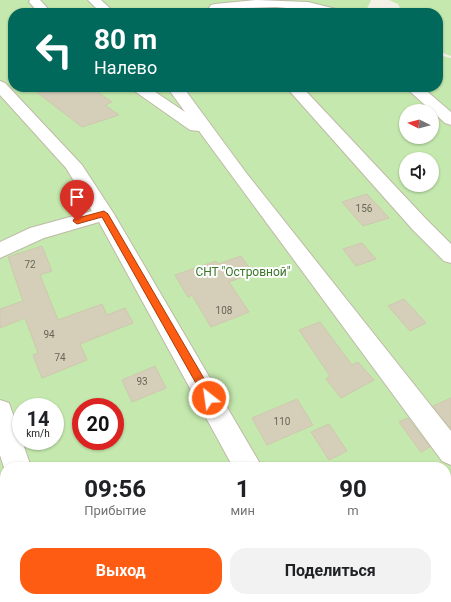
<!DOCTYPE html>
<html lang="ru">
<meta charset="utf-8">
<style>
body{margin:0;font-family:Roboto,sans-serif;background:#f2f2f2;color:#202124;height:100vh;display:flex;flex-direction:column;font-size:15px;white-space:nowrap}
*{box-sizing:border-box;margin:0}
p{font-size:13px;color:#757577}
.icon{flex:none;width:22px;height:22px;fill:none;stroke:currentColor;stroke-width:2;stroke-linecap:round;stroke-linejoin:round}
.map{position:relative;flex:1;overflow:hidden}
.side{position:absolute;left:0px;top:462px;width:451px;height:140px;display:flex;flex-direction:column;background:#fff;border-radius:16px 16px 0 0;box-shadow:0 1px 3px #0004}
.side>*{flex:none}
.guide{position:absolute;left:8px;top:8px;width:435px;height:84px;border-radius:16px;box-shadow:0 1px 3px #0004;background:#00695c;color:#fff;overflow:hidden}
.needle{width:26px;rotate:276deg}
.tools{position:absolute;left:399px;top:104px;display:grid;gap:8px}
.tools a{display:grid;place-items:center;width:40px;height:40px;border-radius:50%;background:#fff;box-shadow:0 1px 3px #0004;font-size:20px}
.speed{position:absolute;left:12px;top:398px;display:flex;gap:8px;font-size:20px;font-weight:700;text-align:center}
.speed>*{display:grid;place-content:center;width:52px;height:52px;border-radius:50%;background:#fff;box-shadow:0 1px 3px #0004;line-height:1}
.speed small{font-size:10px;font-weight:400}
.speed .limit{border:6px solid #d22;background:#fff;color:#111}
.pin{position:absolute;display:grid;place-items:center;width:34px;height:34px;color:#fff;margin:-41px -17px;border-radius:50% 50% 50% 0;rotate:-45deg;box-shadow:0 0 4px #0007}
.pin .icon{rotate:45deg}
.me{position:absolute;width:44px;margin:-22px;rotate:330deg;stroke-linejoin:round;filter:drop-shadow(0 0 3px #0008)}
.turn{display:flex;align-items:center;gap:14px;height:84px;padding:0 20px;font-size:18px}
.turn .icon{width:52px;height:52px;stroke-width:2.5}
.turn b{display:block;font-size:28px;line-height:34px}
.eta{display:flex;justify-content:space-evenly;align-items:center;height:68px;text-align:center}
.eta b{font-size:24px;font-weight:700;line-height:28px}
.action{display:flex;gap:8px;margin-top:auto;padding:8px 20px}
.action a{flex:1;height:46px;border-radius:16px;background:#fd5c12;color:#fff;font-size:16px;font-weight:700;line-height:46px;text-align:center}
.action a+a{background:#f2f2f2;color:#202124}
.map>svg:first-child{display:block}
</style>
<div class="map">
<svg width="451" height="602" viewBox="0 0 451 602">
<rect width="100%" height="100%" fill="#f3f1e5"/>
<g fill="#c4e8ad" fill-rule="evenodd">
<path d="M0 0H371L365 13H13V87H438V55L451 58V602H0ZM406 111H432V137H406ZM406 159H432V185H406ZM21 407H55V441H21ZM81 407H115V441H81ZM5 467H446V597H5Z"/>
<path d="M389 0H451V56L438 51V13H402L398 4Z"/>
</g>
<g fill="#d5cfba" stroke="#cfc8ae">
<path d="M30 87H90L112 102 105 105 119 115 82 127Z"/>
<path d="M367 194 389 218 363 226 342 202Z"/>
<path d="M362 243 376 259 356 266 343 249Z"/>
<path d="M42 246 52 271 40 275 58 320 102 304 107 315 125 308 133 323 80 344 87 360 42 378 33 355 38 353 25 318 0 328V309L23 301 8 257Z"/>
<path d="M241 256 253 273 229 282 249 312 211 327 192 295 188 297 175 275 216 261 218 264Z"/>
<path d="M404 299 426 323 410 331 388 306Z"/>
<path d="M320 322 352 365 358 362 374 380 341 398 326 379 330 376 299 330Z"/>
<path d="M155 366 166 388 132 402 122 380Z"/>
<path d="M451 398V429L433 406Z"/>
<path d="M297 399 313 425 267 445 252 418Z"/>
<path d="M408 418 430 447 421 452 399 422Z"/>
<path d="M329 424 347 451 329 460 311 432Z"/>
</g>
<g fill="none" stroke-linecap="round" stroke-linejoin="round">
<defs>
<g id="minor">
<path d="M30 0H40L52 13H39L29 2Z"/>
<path d="M88 0H101L115 13H101Z"/>
<path d="M256 0 308 2 340 10 341 13H322L308 10 276 7 244 8 215 12 211 11 209 8 211 5 215 4Z"/>
<path d="M0 81 5 83 82 165 114 214 262 467H233L99 222 44 238 0 258V242L30 228 92 211 66 168 0 95Z"/>
<path d="M130 87H148L185 112 167 87H183L247 174 451 431V465L442 461 199 131 190 130 133 90Z"/>
<path d="M286 87H302L427 220 451 244V263L444 261 413 230Z"/>
<path d="M405 87H422L451 112V125L445 123Z"/>
<path d="M0 400 9 403 21 437V441H22L31 467H5V471L0 455Z"/>
<path d="M41 597H73L74 602H42Z"/>
<path d="M305 597H337L339 602H307Z"/>
</g>
</defs>
<use href="#minor" stroke="#bebaa8" stroke-width="2"/>
<use href="#minor" fill="#fff" fill-rule="evenodd"/>
</g>
<path fill="#fd5c12" stroke="#a43c0c" d="M104 211 108 214 213 394 215 398 213 401 209 402 206 401 102 217 77 224 73 221 74 219Z"/>
<g text-anchor="middle" stroke-width="4" stroke-linejoin="round" paint-order="stroke">
<g font-size="10" fill="#696556">
<text x="364" y="212">156</text>
<text x="30" y="268">72</text>
<text x="224" y="314">108</text>
<text x="49" y="338">94</text>
<text x="60" y="361">74</text>
<text x="142" y="385">93</text>
<text x="282" y="425">110</text>
</g>
<g font-size="12" fill="#387827" stroke="#fff">
<text x="243" y="276">СНТ "Островной"</text>
</g>
</g>
</svg>
<div class="tools">
<a><svg class="needle" viewBox="-14 -14 28 28"><path d="M0-13l5 13h-10z" fill="#e53935"/><path d="M0 13l5-13h-10z" fill="#757577"/></svg></a>
<a><svg class="icon" aria-label="sound" viewBox="0 0 24 24"><path d="M4 9h4l5-4v14l-5-4H4zM17 9q2 3 0 6"/></svg></a>
</div>
<div class="speed"><div>14<small>km/h</small></div><div class="limit">20</div></div>
<div class="pin" style="left:77px;top:221px;background:#d93025"><svg class="icon" aria-label="arrive" viewBox="0 0 24 24"><path d="M6 21V4h12l-3 4 3 4H6"/></svg></div>
<svg class="me" style="left:209px;top:398px" viewBox="-20 -20 40 40"><circle r="17" fill="#fd5c12" stroke="#fff" stroke-width="3"/><path d="M0-11L8 9 0 5-8 9z" fill="#fff"/></svg>
<div class="guide">
<div class="turn"><svg class="icon" aria-label="left" viewBox="0 0 24 24"><path d="M17 20v-9H6M10 6l-5 5 5 5"/></svg><div><b>80 m</b>Налево</div></div>
</div>
<section class="side">
<div class="eta">
<div><b>09:56</b><p>Прибытие</p></div>
<div><b>1</b><p>мин</p></div>
<div><b>90</b><p>m</p></div>
</div>
<div class="action"><a>Выход</a><a>Поделиться</a></div>
</section>
</div>
